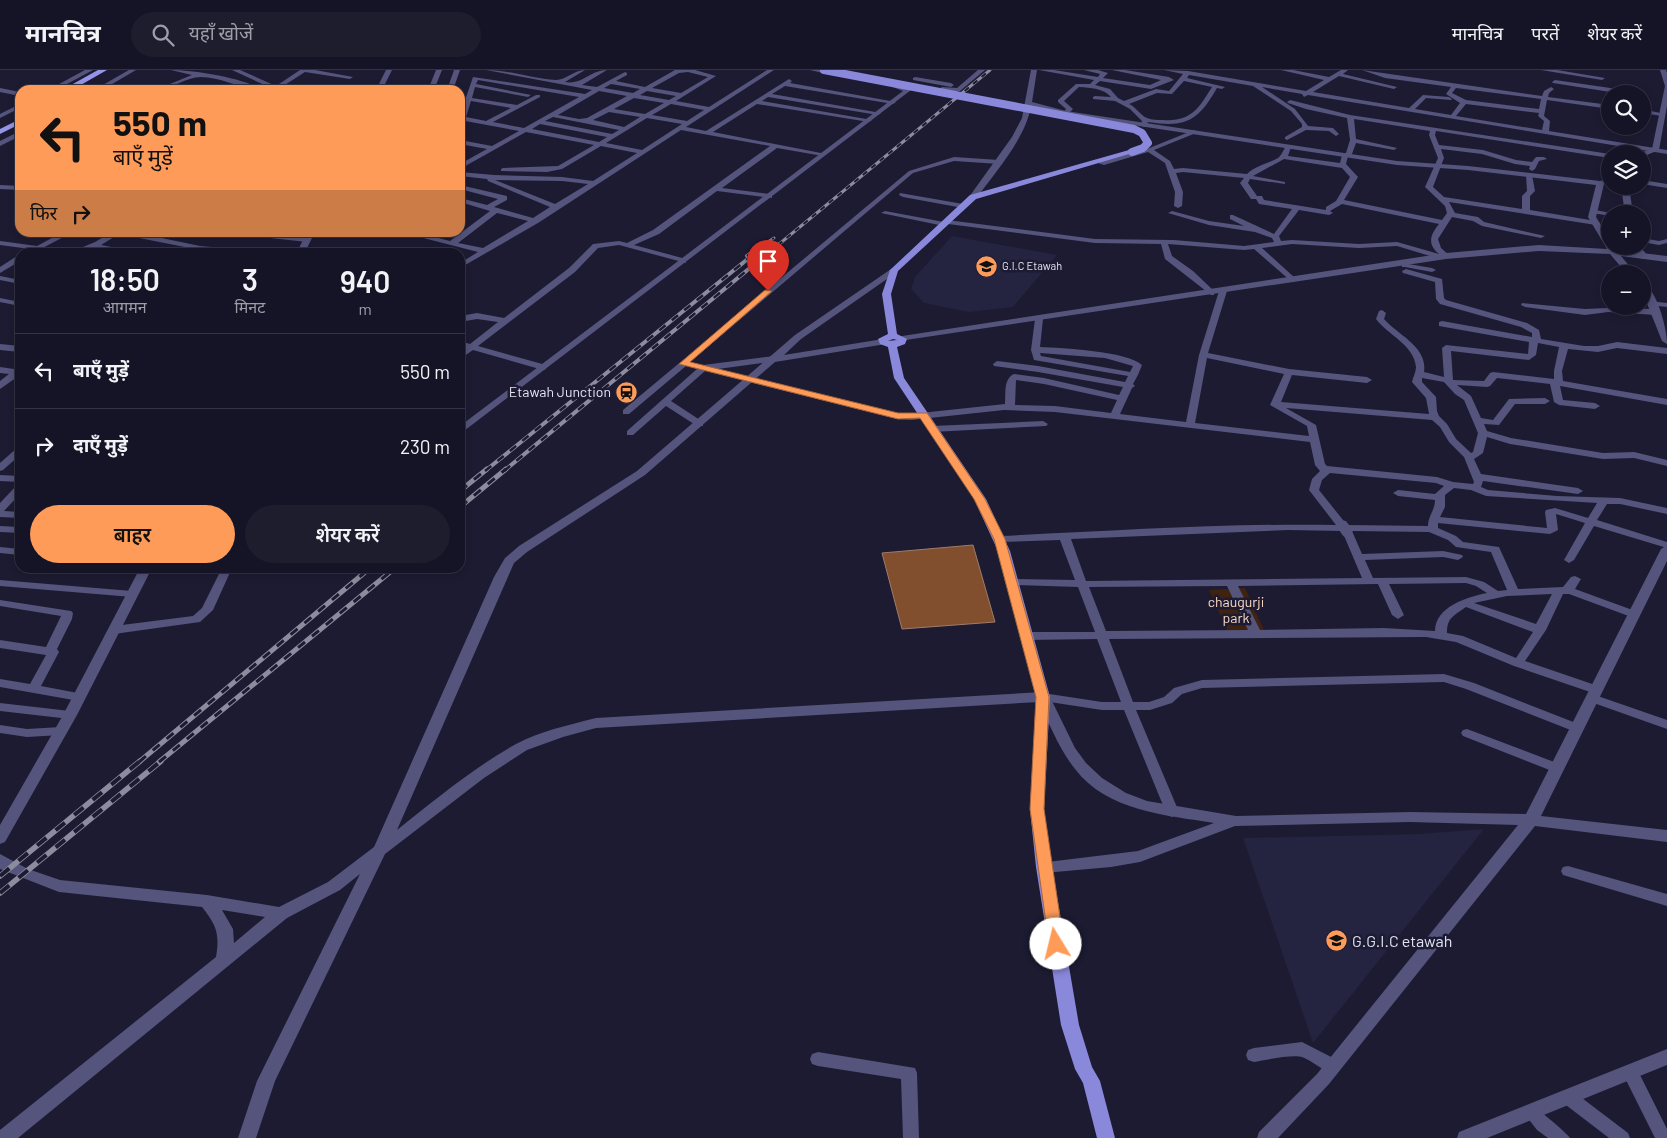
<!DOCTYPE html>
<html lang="hi">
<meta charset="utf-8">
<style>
body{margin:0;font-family:Barlow,"Noto Sans Devanagari",sans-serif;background:#1e1d2e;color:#f1f3f6;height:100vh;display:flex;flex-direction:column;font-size:19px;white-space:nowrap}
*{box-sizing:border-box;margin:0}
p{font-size:16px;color:#9d9ea7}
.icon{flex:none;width:28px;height:28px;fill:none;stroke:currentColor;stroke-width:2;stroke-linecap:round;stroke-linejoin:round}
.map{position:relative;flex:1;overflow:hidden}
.details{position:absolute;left:15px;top:178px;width:450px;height:325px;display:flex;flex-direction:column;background:#151426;border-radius:15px;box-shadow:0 2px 8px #0003,0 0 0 1px #343343}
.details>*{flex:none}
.top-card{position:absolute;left:15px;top:15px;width:450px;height:152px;border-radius:15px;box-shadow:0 2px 8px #0003,0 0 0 1px #343343;background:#fe9b59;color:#111;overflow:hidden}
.buttons{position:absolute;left:1601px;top:15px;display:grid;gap:10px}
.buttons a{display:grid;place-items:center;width:50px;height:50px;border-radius:50%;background:#151426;box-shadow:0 2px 8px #0003,0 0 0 1px #343343;font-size:25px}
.pin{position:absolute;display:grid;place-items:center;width:42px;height:42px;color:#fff;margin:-51px -21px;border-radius:50% 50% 50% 0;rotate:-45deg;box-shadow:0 0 5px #0007}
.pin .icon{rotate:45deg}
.me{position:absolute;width:55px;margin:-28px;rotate:351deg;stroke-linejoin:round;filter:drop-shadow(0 0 4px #0008)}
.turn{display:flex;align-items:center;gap:18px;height:105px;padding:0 15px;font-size:22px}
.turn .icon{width:65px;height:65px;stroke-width:2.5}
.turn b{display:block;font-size:35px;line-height:42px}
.then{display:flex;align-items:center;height:48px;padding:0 15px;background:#0003;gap:10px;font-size:19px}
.eta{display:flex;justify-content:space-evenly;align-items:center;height:85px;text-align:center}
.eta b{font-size:30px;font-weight:600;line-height:35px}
.action{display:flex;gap:10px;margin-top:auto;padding:10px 15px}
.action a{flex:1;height:58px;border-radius:30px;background:#fe9b59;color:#111;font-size:20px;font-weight:600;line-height:58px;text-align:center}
.action a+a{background:#1e1d2e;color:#f1f3f6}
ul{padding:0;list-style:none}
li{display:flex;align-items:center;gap:15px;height:75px;padding:0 15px;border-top:1px solid #343343}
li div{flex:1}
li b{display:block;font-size:19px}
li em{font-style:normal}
header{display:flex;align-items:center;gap:30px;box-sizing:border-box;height:70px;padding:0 25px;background:#151426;border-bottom:1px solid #343343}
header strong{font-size:24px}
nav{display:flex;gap:28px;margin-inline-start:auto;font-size:18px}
.search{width:350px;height:45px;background:#1e1d2e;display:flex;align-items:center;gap:12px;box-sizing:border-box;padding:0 18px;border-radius:28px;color:#9d9ea7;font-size:19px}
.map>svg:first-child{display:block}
</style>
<header>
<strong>मानचित्र</strong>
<div class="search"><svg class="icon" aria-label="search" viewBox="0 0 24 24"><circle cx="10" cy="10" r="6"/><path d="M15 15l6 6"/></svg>यहाँ खोजें</div>
<nav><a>मानचित्र</a><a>परतें</a><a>शेयर करें</a></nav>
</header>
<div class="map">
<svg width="1667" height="1068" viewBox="0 0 1667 1068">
<rect width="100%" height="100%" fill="#1c1b32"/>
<g fill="#242340">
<path d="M952 166 1057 185 1013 237 969 242 924 233 911 219 915 207Z"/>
<path d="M1484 759 1313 973 1243 768 1418 764Z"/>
</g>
<path fill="#3f2210" d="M1245 518 1264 560H1227L1209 520Z"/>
<path fill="#824f2e" stroke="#9f7b69" d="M973 475 995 552 902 559 882 483Z"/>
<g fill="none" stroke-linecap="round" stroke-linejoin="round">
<g fill="#54547c" fill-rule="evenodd">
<path d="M85 0H93L56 20H48Z"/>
<path d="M129 0H136L102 20H94Z"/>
<path d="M171 0C194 0 244 8 263 20 242 20 222 7 201 7 186 7 171 20 155 20L192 5Z"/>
<path d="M232 0H240L276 16 300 0H315L353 7 350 9 305 2 277 20H270L271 18Z"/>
<path d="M436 0H442L434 20H428Z"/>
<path d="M454 0H460L453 20H447Z"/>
<path d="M486 0C510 0 533 9 556 10 566 10 574 0 585 0L565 12C583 15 590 0 607 0L582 15 597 17 625 2 627 3V5L616 11 645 17 675 0H695L716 6 676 31 709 37 767 0H774L686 57 706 61 789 9 792 11 790 13 896 32 893 34 785 16 772 24 881 43 878 45 768 27 762 31 872 50 869 52 757 34 713 62 826 84 823 86 777 78 722 118 769 124H772V128L717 121 659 164 634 175 686 189V193L619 175 598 178 575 202 478 276 546 295V299L543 300 473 280 460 289V282L465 278 460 277V271L470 274 498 252 477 249 460 252V246L477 243 504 248 569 198 593 174 619 171 627 173 653 160 770 76 681 60 538 153 460 198V193L478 182 400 162H415L450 171 490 141 460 132V128L487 135 498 129 460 119V115L507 126V130L494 137 533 148 550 137 488 111 487 109 460 106V102L494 105 562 107 593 111 637 83 601 76 562 99 547 102 501 101V99L503 98 558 96 594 75 526 62 460 99V94L487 79 460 74V70L492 76 519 61 460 50V45L473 7 585 24 592 20ZM688 2 708 7 681 23 652 18 679 3ZM478 10 579 27 524 58 493 52 540 27V25H536L517 35 472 28 475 17 528 27 531 25 476 14ZM611 14 640 19 633 23 604 18ZM599 21 627 26 587 48 579 49 558 45ZM647 21 676 26 669 30 640 25ZM634 28 664 33 645 44 614 39ZM471 31 511 38 486 51 466 47ZM671 34 704 40 687 51 652 45ZM609 42 640 47 624 57 593 50ZM553 47 619 60 612 64 545 51ZM647 48 682 54 642 80 606 73ZM540 54 607 67 599 72 532 59ZM495 110 562 111 588 114 555 134ZM497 143 528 151 483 178 458 173Z"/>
<path d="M978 0H985L960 21H942L939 19 942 17 957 18Z"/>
<path d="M1039 0H1054L1098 7 1100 4 1084 0H1098L1108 3 1103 8 1150 15 1161 10 1112 0H1125L1169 7 1174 10 1151 19 1100 11 1095 15 1110 19 1118 28 1124 31 1156 19 1169 21 1183 4 1164 0 1188 1 1306 21 1324 10 1281 0H1293L1329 7 1341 0H1348L1343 4 1397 17 1394 19 1339 6 1313 22 1409 38 1423 25 1449 27 1452 29 1451 30 1426 28 1415 39 1451 45 1460 33 1446 24 1451 17 1385 8 1362 0 1542 26 1544 21 1551 17 1554 19 1549 23 1548 27 1610 35V39L1547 30 1544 46 1550 51 1549 61 1667 80V84L1308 25 1304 27 1302 24 1262 17 1295 39 1308 56 1333 58 1339 64 1336 66 1329 61 1306 60 1287 70 1285 69V67L1302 57V54L1291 41 1253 16 1189 5 1187 8 1225 17 1222 19 1217 18C1198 51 1186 58 1148 52L1146 56 1144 57 1141 55 1142 51 1130 39 1115 31 1093 29V27L1095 26 1111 27C1103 18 1091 18 1079 17L1064 31 1073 39 1068 44H1064L1063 43 1066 39 1058 32V30L1076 14H1090L1094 10ZM1184 11 1212 17C1199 38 1191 52 1163 50 1158 50 1152 50 1147 48 1140 45 1136 37 1129 34L1157 23 1172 24ZM1456 18 1541 29 1539 39 1466 30 1452 23ZM1466 34 1539 43 1538 46 1544 51 1542 60 1456 46Z"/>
<path d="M1541 0H1557L1605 8 1602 10Z"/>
<path d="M915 7 951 13 954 15 951 17 913 10V8Z"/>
<path d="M1555 10 1638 22 1641 24H1623L1553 13 1552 12Z"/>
<path d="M0 18 20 22V26L0 22Z"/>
<path d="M1290 30 1350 45 1610 84V88L1436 61 1435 65 1439 75 1483 80 1516 90 1532 92 1536 87H1544L1547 89 1539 91 1535 99 1532 101 1529 99 1530 96 1515 94 1482 84 1441 79 1444 88 1433 117 1444 127 1522 139V126L1527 121 1526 105 1529 103 1532 105 1535 121 1530 126V140L1596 151 1600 153 1596 155 1449 132 1455 143 1478 147 1484 152 1545 166 1541 168 1482 156 1473 151 1452 147 1438 169 1441 178 1450 186 1440 189 1397 176 1359 178 1292 174 1262 178 1295 208V212H1292L1254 179 1244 180 1168 174 1172 186 1193 201 1214 221V225H1211L1165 189 1161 174 1095 173 948 154 944 156 881 143 885 141 944 152 947 150 1095 169 1174 170 1244 176 1274 172 1272 168 1255 162 1209 155 1168 143 1172 141 1209 151 1244 156 1230 149V145H1233L1274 164 1292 139 1259 134 1256 129H1251L1240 113 1244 108 1183 102 1176 103 1183 122 1182 136 1178 138 1174 136 1175 122 1165 93 1148 82 1104 95 1095 92 1147 79 1194 60 1197 62 1196 63 1154 80 1170 91 1174 99 1183 98 1247 104C1256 95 1268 94 1278 88 1283 84 1283 78 1288 75L1291 77 1288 86 1340 93 1342 85 1346 83 1350 70 1347 48 1306 39 1288 33 1287 32ZM1354 49 1430 61 1429 65 1438 88 1425 117 1445 136 1447 143 1442 150 1344 130 1358 107 1346 94 1348 86 1352 84 1356 73 1394 80 1397 78 1356 69ZM1284 89 1342 98 1350 107 1336 131 1326 137V140L1264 130 1262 126H1257L1248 113 1250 109 1285 114V112L1253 106ZM1342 134 1439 154C1430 165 1427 174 1439 184L1397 172 1359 174 1292 170 1281 171 1279 166 1299 140 1329 145 1333 143 1330 141Z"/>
<path d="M20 34V38L0 48V44Z"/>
<path d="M1642 39 1665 44 1662 46 1642 43Z"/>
<path d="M20 61V66L0 76V71Z"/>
<path d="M954 87 999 90 1002 92 999 94 954 91 913 103 690 292 703 295 774 286 777 287V291L718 299 898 343 911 344 1005 334C1006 324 1003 309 1014 304L1044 308 1119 325 1123 317 1038 302 994 296 993 294 997 291 1038 296 1125 312 1128 306 1034 290 1031 280 1035 249 1039 246 1043 249 1040 277C1062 278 1127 281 1142 295 1139 303 1137 307 1133 314L1135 316 1132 318 1120 344 1186 352 1199 285 1219 221 1223 219 1227 221 1208 283 1289 299 1367 307 1372 310 1367 313 1292 305 1281 332 1429 344 1426 328 1412 312C1413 307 1416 302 1416 297 1414 275 1388 265 1376 249L1379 241 1382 240 1386 243 1384 249C1398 265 1428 277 1424 302L1444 307 1442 278 1446 275 1528 284 1529 272 1439 256V252L1442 251 1532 267V263L1521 257 1440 234 1436 229 1435 212 1403 203 1402 201 1406 199 1442 209 1444 228 1446 230 1527 253 1539 260 1541 269 1584 276H1598L1617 272 1667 278V284L1617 278 1598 282 1568 279 1562 301 1563 311 1667 329V335L1560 316 1563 330 1595 333 1600 336 1595 339 1559 335 1554 332 1550 314 1497 308 1490 316 1487 317 1457 315 1471 326 1481 348 1493 350 1509 329 1545 328 1550 331 1545 334H1515L1499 355 1484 354 1487 361 1511 368 1603 383 1634 382 1667 390V396L1634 388 1603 389 1510 374 1487 367 1483 383 1474 389 1481 404 1578 418 1583 421 1578 424 1483 411 1481 417 1488 420 1557 426 1620 428 1667 438V444L1620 434H1607L1597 450 1667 472V478L1594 456 1574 490 1569 493 1564 490 1585 453 1556 444 1558 460 1550 464 1438 453V458L1456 466 1463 472 1499 477 1518 519 1563 517 1571 507 1575 506 1581 509 1575 519 1638 542 1640 544 1634 548 1569 524H1563L1546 560 1525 591 1601 617 1603 620 1601 623H1593L1514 596 1456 572 1426 567 1109 569 1133 632H1149L1164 627 1174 618 1202 610 1444 604 1474 613 1581 655 1583 658 1581 661H1573L1466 619 1444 612 1202 618 1182 624 1172 633 1150 640H1136L1179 742 1177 745 1172 747 1167 745 1124 640H1102L1043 631 1037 627 1043 623 1102 632H1121L1097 569 1026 570 1020 566 1026 562H1095L1078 517 1012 515 1006 512 1012 509 1075 510 1060 470 1000 472 995 469 1000 466C1112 461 1224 453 1336 455L1309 420 1312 409 1320 401 1315 395 1310 372 1055 342 1004 340 911 350 898 349 705 301 671 331 703 352V356H697L666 336 633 365H627V361L697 299 686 296 629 344H623V340L909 101ZM1538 273 1559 277 1554 301V309L1493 302 1490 303 1484 311 1453 310 1451 281 1529 290 1536 285ZM1040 283 1105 288 1133 296 1130 302 1041 286ZM1207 288 1284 304 1270 335 1307 356 1309 366 1195 353ZM1422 308 1444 312 1455 324 1464 330 1478 363 1473 382 1471 383 1456 369 1447 354 1439 346 1437 341 1436 327 1422 312ZM1016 310 1044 314 1117 330 1111 343 1055 336 1015 335ZM1286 338 1432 350 1440 357 1449 372 1464 387 1474 412 1473 414 1453 412 1437 407 1327 396 1325 394 1316 355ZM1330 403 1436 413 1444 416 1435 424 1398 420 1393 423 1398 426 1435 430C1435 440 1428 446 1428 456L1347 455 1319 420 1322 410ZM1454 418 1471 420 1486 426 1597 433 1588 448 1555 438 1546 440 1545 442 1547 458 1440 447 1445 437V425ZM1288 460 1342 461 1362 508 1086 511 1071 469ZM1352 461 1429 462 1448 470 1456 477 1491 482 1507 520 1498 521 1484 512 1466 507 1373 508 1365 490 1443 487 1458 490 1463 487 1462 485 1443 481 1362 484ZM1466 513 1476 516 1487 523C1467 527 1435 537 1435 561L1384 558 1260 560 1238 516 1378 514 1392 545 1398 549 1404 545 1389 514ZM1227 516 1248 560 1106 561 1089 517ZM1552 524 1536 554 1474 533 1507 526ZM1466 537 1533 562 1516 588 1463 566 1447 563C1447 547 1454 546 1466 537Z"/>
<path d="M1642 110 1667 114V118L1642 114Z"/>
<path d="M0 115 20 116V120L0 119Z"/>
<path d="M1621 116H1629L1633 144H1625Z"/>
<path d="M900 123 963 134 967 136 963 138 903 127 899 125Z"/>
<path d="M1590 139 1616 144H1610V146L1593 143H1590Z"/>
<path d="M63 162H73L35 182H26L30 179 0 175V171L37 176Z"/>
<path d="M112 162H133L200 176 247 180 251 182 200 180 119 164 101 175 127 180 131 182C118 182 107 179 94 179 86 178 79 183 71 182L95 172Z"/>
<path d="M213 162H248L307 168 311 170 307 172Z"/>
<path d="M1642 168 1659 171 1667 169V173L1659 175 1642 172Z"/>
<path d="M1643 174 1644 176 1642 179 1649 187 1648 189H1642L1634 179 1636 176H1642Z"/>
<path d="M17 186H20V191L0 203V197Z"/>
<path d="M1402 193 1432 198 1436 200 1432 202 1405 197H1402Z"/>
<path d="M0 206 20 210V214L0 210Z"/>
<path d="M0 228 20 232V236L0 232Z"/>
<path d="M1649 231 1667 233V237L1649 235Z"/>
<path d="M1522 233 1585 239 1608 238 1656 239 1660 242 1656 245 1608 242 1585 245 1525 237 1521 235Z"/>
<path d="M0 274 20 276V282L0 280Z"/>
<path d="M20 295V305L0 319V311L9 304 0 303V297L14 299Z"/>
<path d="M1043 351 1048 354 1046 356 932 362 927 359 932 356Z"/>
<path d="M20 377V385L3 400 0 401V393L17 378Z"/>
<path d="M20 415V424L4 441 20 442V448L0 447V433L16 416Z"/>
<path d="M0 456 20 457V463L0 462Z"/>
<path d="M0 477 20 479V485L0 483Z"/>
<path d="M222 498H232L213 540 200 552 114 564 108 560 114 556 193 546 202 538Z"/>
<path d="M0 510 132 521 138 524 132 527 0 516Z"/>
<path d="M0 530 71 541 73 543 72 549 57 579 59 582 41 616 83 624 85 627 83 630 79 631 0 617V609L30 614 46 585 0 578V570L46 577 61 546 0 536Z"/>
<path d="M1592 624 1667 650V659L1588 631 1586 628Z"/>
<path d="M0 633 70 641 74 642 76 645 74 648 70 649 0 641Z"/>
<path d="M0 655 27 659 61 657 65 658 67 661 65 664 61 665 27 667 0 663Z"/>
<path d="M1467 659 1562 695 1563 698 1562 701H1552L1463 666 1461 663 1463 660Z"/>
<path d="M1568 796 1667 824V836L1563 805 1561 801 1563 797Z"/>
<path d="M1302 972 1339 991 1341 996 1339 1001C1326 1006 1314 991 1302 987 1293 984 1265 990 1254 992L1248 990 1246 985 1248 980 1254 978Z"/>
<path d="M818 982 915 998 917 1003 919 1068H903L901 1009 818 996 812 994 810 989 812 984Z"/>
<path d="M1630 995 1636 997 1667 1059V1068H1655L1622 1002 1624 997Z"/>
<path d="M1568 1020 1574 1022 1628 1063 1630 1068H1609L1562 1032 1560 1027 1562 1022Z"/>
<path d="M1531 1035C1536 1037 1568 1064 1570 1068H1548L1537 1060 1523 1042 1525 1037Z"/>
</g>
<g fill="#54547c" fill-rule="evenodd">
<path d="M386 0H392L382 20H376Z"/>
<path d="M810 0H824L839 4 836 6Z"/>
<path d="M1031 0H1037L1032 32 1066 41 1397 91 1468 96 1600 111 1610 108V112L1604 114 1596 147 1610 170V176H1614L1616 180 1667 186V192L1621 186 1636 204H1627L1610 184 1539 181 1446 189 899 271V267L902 266 1446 183 1539 175 1607 179 1588 147 1596 115 1468 100 1397 95 1066 45 1031 36C1026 68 995 102 976 129H970L969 127 1012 67 1022 48Z"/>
<path d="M1660 0H1666L1667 3V36L1659 80 1642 87V84L1639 83 1652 79 1665 16Z"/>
<path d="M892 13 911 20 460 364V356L903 21 890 16 889 15Z"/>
<path d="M307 162H315L305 182H297Z"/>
<path d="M894 197 897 198V202L801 269 784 285 883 269 888 272 886 274 775 292 645 405 527 482 514 493 397 760C435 730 473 698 516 674 540 661 569 655 596 648L1043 622 1050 627 1075 678 1086 693 1102 708 1126 723 1147 731 1236 746 1410 742 1526 744 1661 479 1667 475V491L1541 746 1667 760V772L1535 756 1329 1014 1278 1068H1257L1259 1062 1317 1004 1518 755 1410 752 1235 756 1140 792 1111 797 1044 803 1039 801 1036 797 1039 793 1138 781 1214 753C1165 745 1107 741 1075 699 1059 679 1050 655 1039 632L596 658 563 667 527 680 484 708 385 784 275 1011 256 1068H238L257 1011 360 804 340 820 287 848 18 1068H0V1060L216 887C220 863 216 855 202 837L59 822 0 799V784L28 799 60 810 207 825 279 837 328 812 374 777 494 507 505 488 519 476 637 401 795 265ZM222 840 265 847 234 873 233 859Z"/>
<path d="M1642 212C1657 219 1667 259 1667 274L1662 271 1642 221Z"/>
<path d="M0 405 20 406V412L0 411Z"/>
<path d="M140 498H152L77 645 5 772 0 774V755L63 645Z"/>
<path d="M1667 979V995L1487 1068H1457L1459 1062Z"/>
</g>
<path fill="#8a88db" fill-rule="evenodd" d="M1129 80 1136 82 976 129 898 201 891 224 897 264 907 269 905 274 897 277 904 308 986 429 1010 481 1050 627 1044 739 1052 797 1079 955 1092 997 1100 1011 1115 1068H1097L1083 1013 1075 999 1061 955 1036 797 1030 739 1036 627 998 481 974 429 894 308 888 277 880 274 878 269 888 264 882 224 890 200 970 125ZM893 269 897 270 888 271Z"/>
<g fill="#9694e6" fill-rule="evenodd">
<path d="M98 0H107L72 20H62Z"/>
<path d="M20 49V54L0 64V59Z"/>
</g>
<defs>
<g id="rail-far3">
<path d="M763 175 774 168"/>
<path d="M778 175 990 0"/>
</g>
<g id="rail-far2">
<path d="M747 186 765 174"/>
<path d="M485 401 754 184"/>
<path d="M504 401 779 174"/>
</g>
<g id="rail-far1">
<path d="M460 421 487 399"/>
<path d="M460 437 506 399"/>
<path d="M139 692 370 498"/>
<path d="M159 692 395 498"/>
</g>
<g id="rail">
<path d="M0 806 140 691"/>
<path d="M0 823 161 691"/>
</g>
</defs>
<use href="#rail-far3" stroke="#8c8c9e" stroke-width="3"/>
<use href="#rail-far2" stroke="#8c8c9e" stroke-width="4"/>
<use href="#rail-far1" stroke="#8c8c9e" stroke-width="5"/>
<use href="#rail" stroke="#8c8c9e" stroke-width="5.5"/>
<use href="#rail-far3" stroke="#1c1b32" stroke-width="2" stroke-dasharray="5.5" stroke-linecap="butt"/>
<use href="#rail-far2" stroke="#1c1b32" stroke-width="2.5" stroke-dasharray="8" stroke-linecap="butt"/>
<use href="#rail-far1" stroke="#1c1b32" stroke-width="3" stroke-dasharray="9" stroke-linecap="butt"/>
<use href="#rail" stroke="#1c1b32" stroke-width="4" stroke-dasharray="12" stroke-linecap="butt"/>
<path stroke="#54547c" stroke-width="11" d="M1343 456 1347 462"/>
<path stroke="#8a88db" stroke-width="8" d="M824 0 1134 59 1142 63 1148 73 1143 78 1132 82"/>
</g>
<path fill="#fe9b59" stroke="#a5653a" d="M765 220 772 221 690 292 898 343H927L985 429 1005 469 1049 627 1044 739 1064 874 1062 878H1051L1049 874 1030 739 1036 627 994 469 974 429 920 348 898 349 679 294Z"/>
<defs>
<symbol id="school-disc" viewBox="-11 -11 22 22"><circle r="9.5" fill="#fe9b59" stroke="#1c1b32"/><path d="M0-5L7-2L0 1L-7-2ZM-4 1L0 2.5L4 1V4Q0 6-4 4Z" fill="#111"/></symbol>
<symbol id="station-disc" viewBox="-11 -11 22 22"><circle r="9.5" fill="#fe9b59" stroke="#1c1b32"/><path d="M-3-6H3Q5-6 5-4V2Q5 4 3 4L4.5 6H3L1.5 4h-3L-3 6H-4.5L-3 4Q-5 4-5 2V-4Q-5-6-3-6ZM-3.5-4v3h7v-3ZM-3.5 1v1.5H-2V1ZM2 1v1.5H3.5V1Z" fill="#111"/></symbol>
</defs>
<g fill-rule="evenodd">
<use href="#school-disc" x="974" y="184" width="25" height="25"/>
<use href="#station-disc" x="614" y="310" width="25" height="25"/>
<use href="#school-disc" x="1324" y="858" width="25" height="25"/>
</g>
<g text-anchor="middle" stroke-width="5" stroke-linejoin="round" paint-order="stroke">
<g font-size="11" fill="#e2e3f2" stroke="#1c1b32" text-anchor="start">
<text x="1002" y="200">G.I.C Etawah</text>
</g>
<g font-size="14" fill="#e2e3f2" stroke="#1c1b32" text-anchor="end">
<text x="611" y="327">Etawah Junction</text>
</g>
<g font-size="14" fill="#f9d8c4" stroke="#1c1b32">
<text x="1236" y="537">chaugurji<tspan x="1236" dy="16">park</tspan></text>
</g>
<g font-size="16" fill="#e2e3f2" stroke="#1c1b32" text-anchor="start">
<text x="1352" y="877">G.G.I.C etawah</text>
</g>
</g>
</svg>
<div class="buttons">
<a><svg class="icon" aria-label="search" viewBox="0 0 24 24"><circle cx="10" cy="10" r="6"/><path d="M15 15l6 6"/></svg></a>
<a><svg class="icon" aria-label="layers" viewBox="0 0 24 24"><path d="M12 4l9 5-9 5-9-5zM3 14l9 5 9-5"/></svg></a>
<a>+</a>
<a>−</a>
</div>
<div class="pin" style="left:768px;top:221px;background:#d93025"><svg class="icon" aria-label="arrive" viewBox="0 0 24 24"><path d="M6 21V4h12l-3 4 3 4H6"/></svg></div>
<svg class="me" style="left:1056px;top:874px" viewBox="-20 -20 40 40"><circle r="19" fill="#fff"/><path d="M0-13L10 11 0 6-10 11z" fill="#fe9b59"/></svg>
<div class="top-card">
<div class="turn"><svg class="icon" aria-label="left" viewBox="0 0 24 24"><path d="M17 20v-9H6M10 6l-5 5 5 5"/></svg><div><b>550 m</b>बाएँ मुड़ें</div></div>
<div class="then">फिर<svg class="icon" aria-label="right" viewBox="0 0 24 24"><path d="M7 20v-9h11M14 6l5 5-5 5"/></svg></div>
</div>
<section class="details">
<div class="eta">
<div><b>18:50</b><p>आगमन</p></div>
<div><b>3</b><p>मिनट</p></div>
<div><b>940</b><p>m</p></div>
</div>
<ul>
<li><svg class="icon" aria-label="left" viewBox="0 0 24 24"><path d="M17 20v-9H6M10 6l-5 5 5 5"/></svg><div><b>बाएँ मुड़ें</b></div><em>550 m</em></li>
<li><svg class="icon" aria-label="right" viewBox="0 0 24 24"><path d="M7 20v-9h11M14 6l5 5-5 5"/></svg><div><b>दाएँ मुड़ें</b></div><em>230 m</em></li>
</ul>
<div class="action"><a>बाहर</a><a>शेयर करें</a></div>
</section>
</div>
